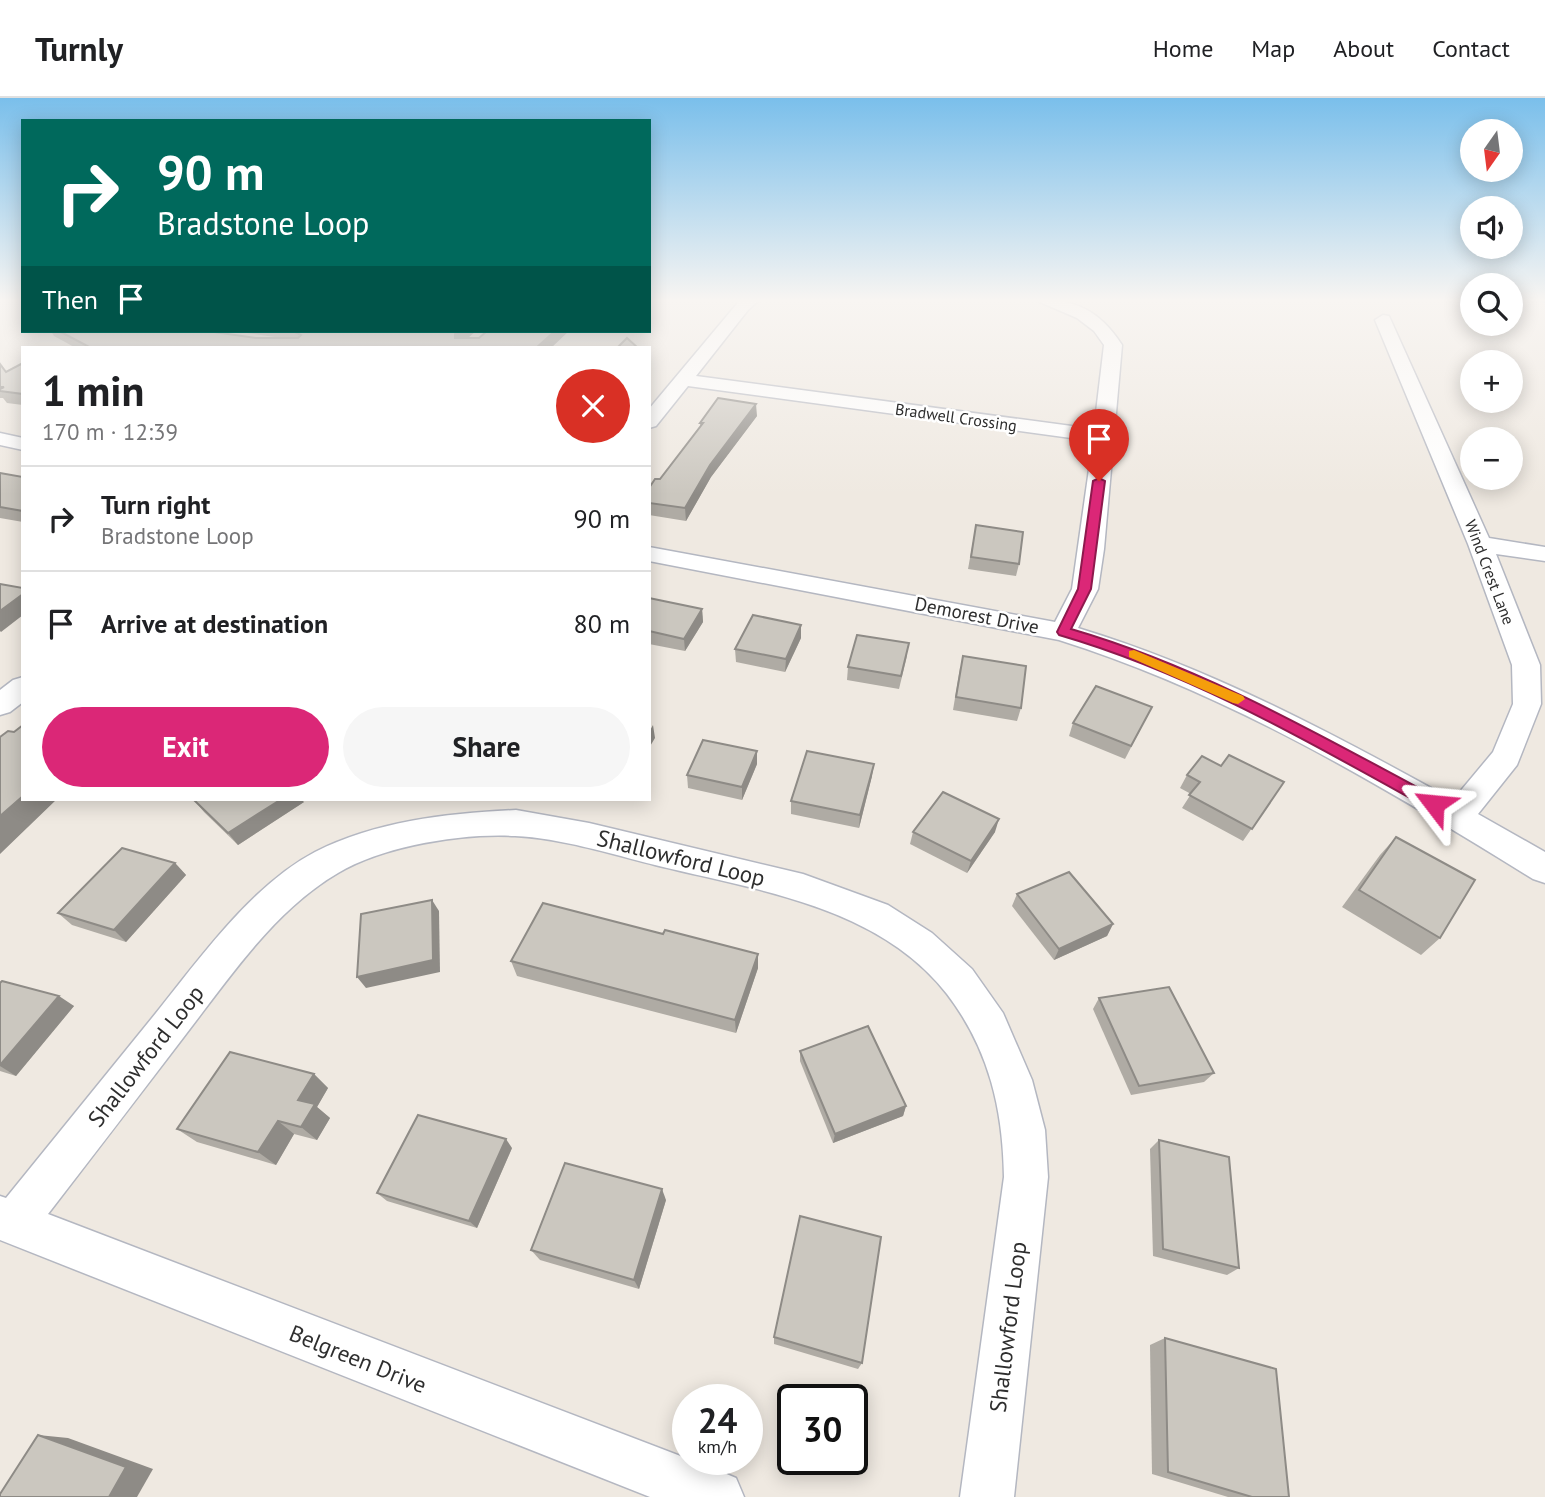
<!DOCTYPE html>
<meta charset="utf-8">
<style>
body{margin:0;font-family:"PT Sans",sans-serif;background:#f6f6f6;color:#202124;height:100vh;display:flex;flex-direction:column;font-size:26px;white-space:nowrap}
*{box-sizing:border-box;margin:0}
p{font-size:23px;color:#757577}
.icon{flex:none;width:38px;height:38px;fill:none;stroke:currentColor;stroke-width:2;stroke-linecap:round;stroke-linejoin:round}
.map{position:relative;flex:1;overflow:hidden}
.drawer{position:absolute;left:21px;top:248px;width:630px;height:455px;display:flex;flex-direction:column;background:#fff;border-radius:0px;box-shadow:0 4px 18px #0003}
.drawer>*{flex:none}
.banner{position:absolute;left:21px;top:21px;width:630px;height:214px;border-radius:0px;box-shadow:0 4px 18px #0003;background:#00695c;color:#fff;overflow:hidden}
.needle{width:46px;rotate:194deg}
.buttons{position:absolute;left:1460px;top:21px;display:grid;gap:14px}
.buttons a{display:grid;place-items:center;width:63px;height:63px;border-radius:50%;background:#fff;box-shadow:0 4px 18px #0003;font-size:35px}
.speed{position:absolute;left:672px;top:1286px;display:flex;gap:14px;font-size:35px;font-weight:700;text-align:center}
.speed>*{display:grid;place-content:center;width:91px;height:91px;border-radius:50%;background:#fff;box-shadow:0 4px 18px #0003;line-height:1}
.speed small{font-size:18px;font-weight:400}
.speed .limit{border:4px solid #111;border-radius:10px;background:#fff;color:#111}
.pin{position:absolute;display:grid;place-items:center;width:60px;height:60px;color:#fff;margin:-72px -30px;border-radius:50% 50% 50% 0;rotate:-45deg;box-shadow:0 0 7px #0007}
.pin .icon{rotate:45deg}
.me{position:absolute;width:77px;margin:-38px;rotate:299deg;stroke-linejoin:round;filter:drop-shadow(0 0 5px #0008)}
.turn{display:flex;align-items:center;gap:24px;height:147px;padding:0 21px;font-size:32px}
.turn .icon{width:91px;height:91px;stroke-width:2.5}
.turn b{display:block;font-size:49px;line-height:60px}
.then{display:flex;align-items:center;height:66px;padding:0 21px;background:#0003;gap:14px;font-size:26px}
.round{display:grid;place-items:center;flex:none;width:74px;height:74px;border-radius:37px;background:#f6f6f6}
.summary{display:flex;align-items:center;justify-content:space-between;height:119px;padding:0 21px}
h1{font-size:42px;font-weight:700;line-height:52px}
.cta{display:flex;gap:14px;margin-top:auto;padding:14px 21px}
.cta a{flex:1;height:80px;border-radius:42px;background:#db2777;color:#fff;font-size:28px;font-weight:700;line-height:80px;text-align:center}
.cta a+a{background:#f6f6f6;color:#202124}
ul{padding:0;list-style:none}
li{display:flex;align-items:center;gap:21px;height:105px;padding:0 21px;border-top:2px solid #e0e0e0}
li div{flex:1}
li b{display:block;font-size:26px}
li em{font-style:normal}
header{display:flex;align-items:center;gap:42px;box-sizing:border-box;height:98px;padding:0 35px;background:#fff;border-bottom:2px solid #e0e0e0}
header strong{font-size:33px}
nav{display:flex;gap:38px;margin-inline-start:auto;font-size:24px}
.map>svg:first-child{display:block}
</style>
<header>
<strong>Turnly</strong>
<nav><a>Home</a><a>Map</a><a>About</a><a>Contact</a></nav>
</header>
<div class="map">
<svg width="1545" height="1399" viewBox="0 0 1545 1399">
<rect width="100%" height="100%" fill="#efe9e1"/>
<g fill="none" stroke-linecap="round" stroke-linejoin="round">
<path fill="#75cff0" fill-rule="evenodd" d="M1531 201 1545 203V205L1531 202Z"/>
<defs>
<g id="minor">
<path d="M741 201H760L748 212 696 278 1094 331 1104 247 1094 233 1077 220 1033 201C1074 201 1099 211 1122 247L1104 451 1098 491 1078 530C1210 570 1332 635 1453 702L1493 654 1513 606 1512 567 1468 446 1375 222 1383 217 1389 218 1489 440 1545 449V463L1496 456 1540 567 1541 606 1517 667 1478 716 1545 754V785L1533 781C1383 688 1228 595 1059 542L649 463V449L1055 524 1072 491 1093 343 688 288 656 328 649 330V311Z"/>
<path d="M0 335 23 340V352L0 347Z"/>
<path d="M23 579V604L10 614 0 617V592L13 582Z"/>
<path d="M516 712 589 725 803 776 888 807 932 835 972 871 1003 915 1032 982 1045 1032 1048 1079 1014 1399H960L1004 1079C1003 1011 989 951 947 896 879 808 756 792 655 767 611 756 560 740 515 738 462 735 383 748 338 775 273 813 228 882 183 940 138 999 93 1058 48 1116L717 1372 736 1380 744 1399H650L0 1142V1098L6 1100C56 1038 106 977 156 915 200 860 252 787 315 754 376 723 449 715 516 712Z"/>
</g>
</defs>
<use href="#minor" stroke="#b4b7c1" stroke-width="3"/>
<use href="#minor" fill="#fff" fill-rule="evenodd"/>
</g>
<g fill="#afaba4">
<path d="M51 233H207L256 240H282L233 233H476L468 240 551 250H76L54 238Z"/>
<path d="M23 265V307L7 305 3 300H0V266L6 274Z"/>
<path d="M757 318 711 379 686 423 649 417V390L660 381 700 329V325Z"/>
<path d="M0 375 23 379V424L0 420Z"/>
<path d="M976 427 1019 466 1016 478 968 471Z"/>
<path d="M649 500 702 511 703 524 685 553 649 546Z"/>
<path d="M801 540 785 574 736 564 735 551Z"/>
<path d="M907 558 899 591 847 582 848 569Z"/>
<path d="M960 570 1021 610 1017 623 953 612Z"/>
<path d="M1152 609 1125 661 1069 638 1073 625Z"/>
<path d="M757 653V666L742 702 688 690 687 677Z"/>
<path d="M1221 668 1284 684 1243 743 1182 710 1191 696 1180 690 1187 677Z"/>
<path d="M872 678 859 730 791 716V703Z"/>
<path d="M194 702 304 704 238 747 204 714Z"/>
<path d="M913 734H995L967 775 910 746Z"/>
<path d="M1396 739 1440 840 1421 857 1342 809 1380 757Z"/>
<path d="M175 765 186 777 126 844 72 827 58 815Z"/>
<path d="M1017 796 1113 826 1107 838 1054 862 1012 808Z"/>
<path d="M663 836 758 856V870L736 935 517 878 511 863Z"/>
<path d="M0 885 74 908 16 978 0 973Z"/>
<path d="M1099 900 1214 975 1204 984 1131 997 1093 911Z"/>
<path d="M800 953 906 1008 903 1018 833 1045 800 963Z"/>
<path d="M314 976 328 990 317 1009 330 1020 317 1042 294 1036 276 1067 197 1044 177 1031Z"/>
<path d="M1159 1042 1239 1170 1227 1177 1153 1158 1150 1051Z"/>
<path d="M512 1050 477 1130 387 1103 377 1095Z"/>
<path d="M666 1102 639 1191 540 1162 531 1152Z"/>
<path d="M774 1239 862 1265 858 1271 774 1246Z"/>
<path d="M1165 1240 1289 1399H1228L1152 1376 1150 1247Z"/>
</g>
<g fill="#8e8b86">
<path d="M459 233H476L458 248 455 240V236Z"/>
<path d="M555 233H569L551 250H536Z"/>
<path d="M756 306 757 318 711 379 686 423 685 410 710 367Z"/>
<path d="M23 496V517L1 534 0 533V513Z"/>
<path d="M702 511 703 524 685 553 684 541Z"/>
<path d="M801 527V540L785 574 786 561Z"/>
<path d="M653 627 655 640 649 650V634Z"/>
<path d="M757 653V666L742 702V689Z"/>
<path d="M874 666 872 678 859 730 860 717Z"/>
<path d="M23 698V702H56L0 756V718Z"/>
<path d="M280 702H302L304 704 238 747 228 735Z"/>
<path d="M999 721 995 734 967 775 971 763Z"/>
<path d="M175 765 186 777 126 844 114 832Z"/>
<path d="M432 802 439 813 440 874 366 890 357 879Z"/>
<path d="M1113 826 1107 838 1054 862 1059 851Z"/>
<path d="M758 856V870L736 935 735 922Z"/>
<path d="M59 898 74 908 16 978 0 968V967Z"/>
<path d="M314 976 328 990 317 1009 330 1020 317 1042 301 1029 298 1002Z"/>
<path d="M906 1008 903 1018 833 1045 835 1036Z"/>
<path d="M278 1023 294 1036 276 1067 258 1054Z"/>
<path d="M506 1041 512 1050 477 1130 469 1123Z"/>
<path d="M662 1091 666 1102 639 1191 634 1182Z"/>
<path d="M38 1337 68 1340 153 1371 137 1399H109Z"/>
</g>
<g fill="#cbc7bf" stroke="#8e8b86" stroke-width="2">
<path d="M59 233H207L256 240H298L301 237 293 233H459L455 236V240H479L487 233H555L536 250H91Z"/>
<path d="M627 240 638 250H617Z"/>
<path d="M23 265V296L0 293V291L4 289H0V266L6 274Z"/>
<path d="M718 300 756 306 710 367 685 410 649 405V390L655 381H660L703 325H700Z"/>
<path d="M0 375 23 379V413L0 409Z"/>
<path d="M976 427 1023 434 1019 466 971 459Z"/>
<path d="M0 486 23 490V496L0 513Z"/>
<path d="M649 500 702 511 684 541 649 533Z"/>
<path d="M753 517 801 527 786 561 735 551Z"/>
<path d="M857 537 909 545 901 578 848 569Z"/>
<path d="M963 558 1026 568 1021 610 956 599Z"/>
<path d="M1096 588 1152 609 1131 648 1073 625Z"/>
<path d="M23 627V698L0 718V639L8 633 14 634Z"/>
<path d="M703 642 757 653 742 689 687 677Z"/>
<path d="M807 653 874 666 860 717 791 703Z"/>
<path d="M1229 657 1284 684 1252 731 1189 697 1200 684 1187 677 1202 658 1221 668Z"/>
<path d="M943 694 999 721 971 763 913 734Z"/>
<path d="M194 702H280L228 735Z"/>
<path d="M1396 739 1475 782 1440 840 1359 792Z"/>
<path d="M122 750 175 765 114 832 58 815Z"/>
<path d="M1069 774 1113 826 1059 851 1017 796Z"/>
<path d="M432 802 433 862 357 879 361 816Z"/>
<path d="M543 805 663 836 665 832 758 856 735 922 511 863Z"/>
<path d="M2 883 59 898 0 967V885Z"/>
<path d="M1169 889 1214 975 1139 988 1099 900Z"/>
<path d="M868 928 906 1008 835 1036 800 953Z"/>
<path d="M230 954 314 976 298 1002 315 1006 301 1029 278 1023 258 1054 177 1031Z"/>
<path d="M418 1017 506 1041 469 1123 377 1095Z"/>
<path d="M1159 1042 1229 1059 1239 1170 1163 1151Z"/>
<path d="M565 1065 662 1091 634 1182 531 1152Z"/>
<path d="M800 1118 881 1139 862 1265 774 1239Z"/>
<path d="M1165 1240 1276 1271 1289 1399H1252L1168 1374Z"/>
<path d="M38 1337 126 1369 109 1399H0V1396Z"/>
</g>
<linearGradient id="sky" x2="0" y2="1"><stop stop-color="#7abfeb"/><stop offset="0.51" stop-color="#f8f5f2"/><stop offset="1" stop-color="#f8f5f2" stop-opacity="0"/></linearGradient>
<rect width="1545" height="397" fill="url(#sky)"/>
<path fill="#db2777" stroke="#8e194d" stroke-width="2" d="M1099 380 1105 383 1091 491 1071 531C1202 569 1320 637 1439 701L1442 706 1439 710H1428C1309 644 1190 575 1059 537L1057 534 1078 491 1093 383Z"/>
<path fill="#f59e0b" d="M1134 552 1243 598 1245 601 1238 606 1233 605 1129 559V553Z"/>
<g text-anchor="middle" stroke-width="5" stroke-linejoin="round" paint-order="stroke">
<g font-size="16" fill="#2e2e2e" stroke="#fff">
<text transform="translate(956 319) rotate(8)" y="6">Bradwell Crossing</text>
<text transform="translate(1490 474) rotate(69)" y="6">Wind Crest Lane</text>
</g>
<g font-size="19" fill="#2e2e2e" stroke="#fff">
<text transform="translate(977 517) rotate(11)" y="7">Demorest Drive</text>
</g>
<g font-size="23" fill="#2e2e2e" stroke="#fff">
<text transform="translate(681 760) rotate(14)" y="8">Shallowford Loop</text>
<text transform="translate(146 958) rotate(-52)" y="8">Shallowford Loop</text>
<text transform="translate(1008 1229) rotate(-83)" y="8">Shallowford Loop</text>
<text transform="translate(358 1261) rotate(22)" y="8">Belgreen Drive</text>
</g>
</g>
</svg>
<div class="buttons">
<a><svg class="needle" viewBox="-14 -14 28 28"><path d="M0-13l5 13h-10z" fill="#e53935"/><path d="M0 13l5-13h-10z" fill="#757577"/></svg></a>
<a><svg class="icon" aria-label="sound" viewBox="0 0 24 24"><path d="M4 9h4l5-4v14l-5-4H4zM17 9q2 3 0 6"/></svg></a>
<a><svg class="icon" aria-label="search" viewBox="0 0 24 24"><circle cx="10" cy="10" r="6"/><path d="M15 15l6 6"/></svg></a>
<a>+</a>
<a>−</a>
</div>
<div class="speed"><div>24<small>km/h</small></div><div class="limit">30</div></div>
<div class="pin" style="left:1099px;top:383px;background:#d93025"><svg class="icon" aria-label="arrive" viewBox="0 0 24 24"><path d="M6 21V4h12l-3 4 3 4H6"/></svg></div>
<svg class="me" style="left:1434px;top:706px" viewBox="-20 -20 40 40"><path d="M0-17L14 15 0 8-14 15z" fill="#db2777" stroke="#fff" stroke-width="4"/></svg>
<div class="banner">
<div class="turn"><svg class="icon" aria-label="right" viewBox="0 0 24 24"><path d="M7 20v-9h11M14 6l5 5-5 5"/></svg><div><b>90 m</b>Bradstone Loop</div></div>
<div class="then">Then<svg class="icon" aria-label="arrive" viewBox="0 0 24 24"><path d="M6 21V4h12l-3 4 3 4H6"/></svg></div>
</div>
<section class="drawer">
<div class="summary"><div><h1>1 min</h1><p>170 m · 12:39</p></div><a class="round" style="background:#d93025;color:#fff"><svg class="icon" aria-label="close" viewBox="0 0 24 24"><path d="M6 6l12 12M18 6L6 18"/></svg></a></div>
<ul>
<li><svg class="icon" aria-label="right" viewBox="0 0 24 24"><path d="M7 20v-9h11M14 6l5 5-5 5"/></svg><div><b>Turn right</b><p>Bradstone Loop</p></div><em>90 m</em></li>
<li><svg class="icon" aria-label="arrive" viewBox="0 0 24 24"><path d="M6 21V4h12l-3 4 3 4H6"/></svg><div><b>Arrive at destination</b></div><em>80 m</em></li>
</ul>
<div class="cta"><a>Exit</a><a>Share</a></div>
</section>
</div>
